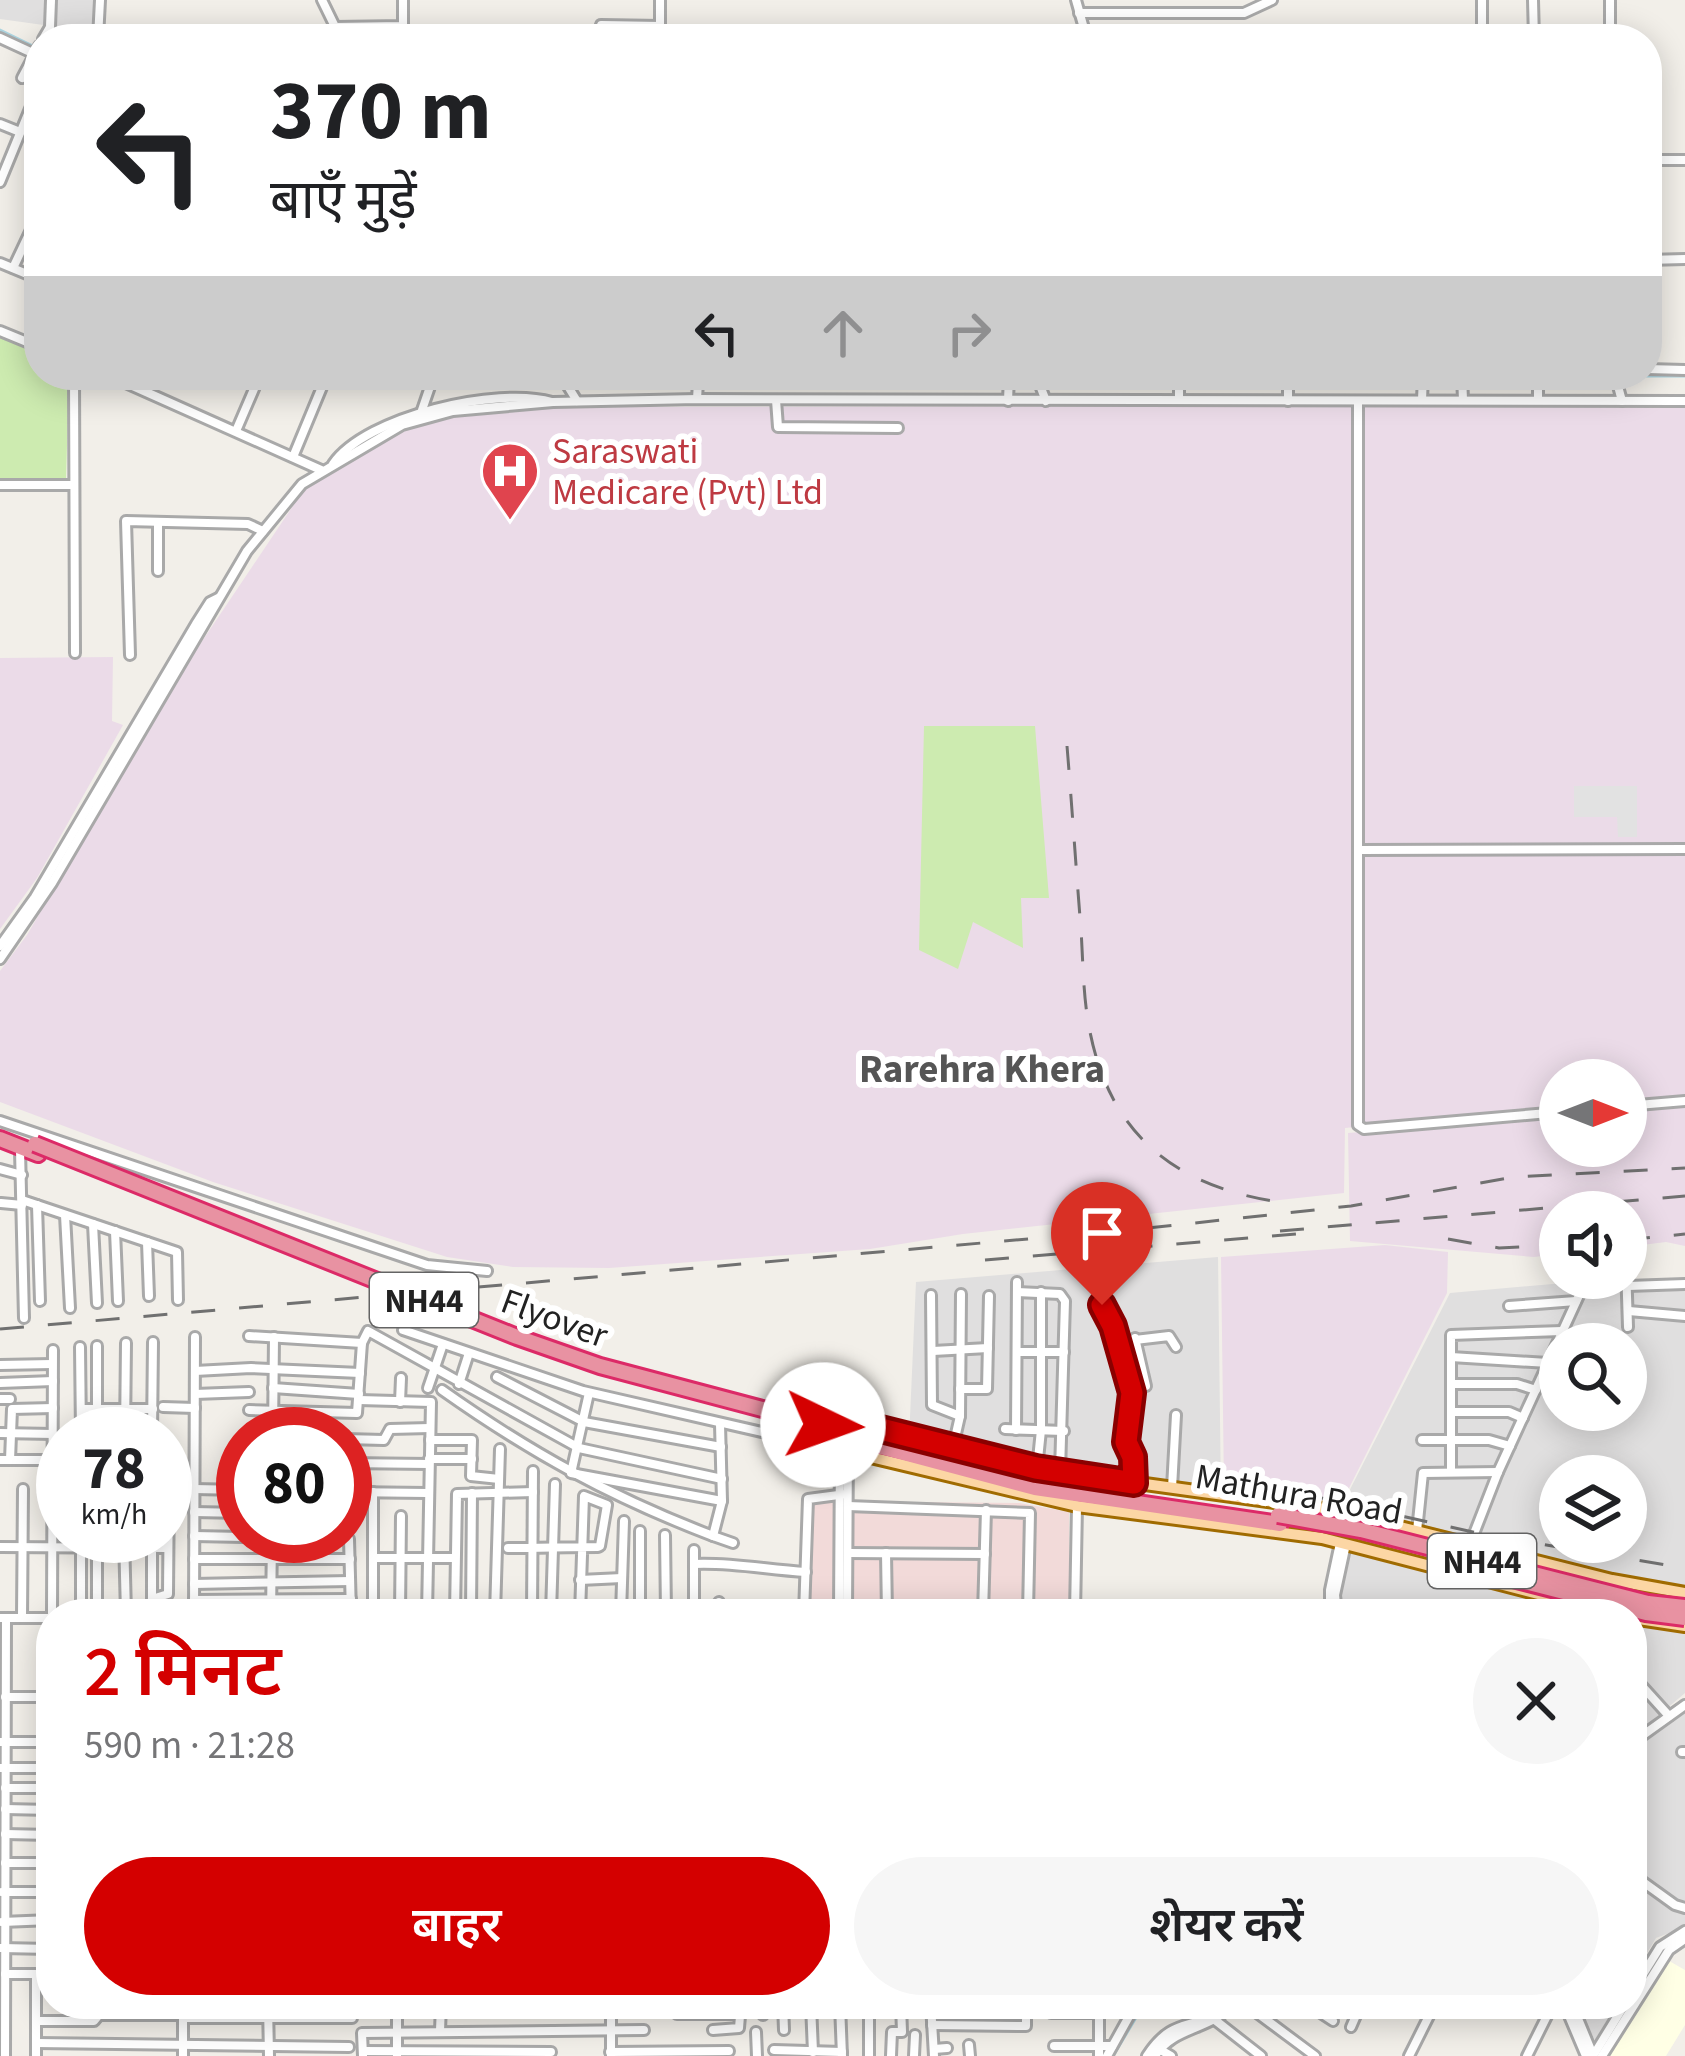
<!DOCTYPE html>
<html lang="hi">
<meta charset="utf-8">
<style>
body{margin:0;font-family:"Source Sans 3","Noto Sans Devanagari",sans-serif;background:#f6f6f6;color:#202124;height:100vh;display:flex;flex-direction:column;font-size:45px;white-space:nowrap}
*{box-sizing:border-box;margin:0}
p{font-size:39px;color:#757577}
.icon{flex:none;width:66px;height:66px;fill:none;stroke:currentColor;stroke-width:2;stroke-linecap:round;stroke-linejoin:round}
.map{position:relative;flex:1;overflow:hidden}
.sheet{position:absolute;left:36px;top:1599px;width:1611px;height:420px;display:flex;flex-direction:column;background:#fff;border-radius:48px;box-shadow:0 6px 30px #0003}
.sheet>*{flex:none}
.banner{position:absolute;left:24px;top:24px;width:1638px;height:366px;border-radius:48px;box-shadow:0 6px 30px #0003;background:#fff;color:#202124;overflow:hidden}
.needle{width:78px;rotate:90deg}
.buttons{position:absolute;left:1539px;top:1059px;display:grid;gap:24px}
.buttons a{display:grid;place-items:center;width:108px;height:108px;border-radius:50%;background:#fff;box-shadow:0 6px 30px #0003;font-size:60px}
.speed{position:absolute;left:36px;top:1407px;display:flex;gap:24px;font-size:60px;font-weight:700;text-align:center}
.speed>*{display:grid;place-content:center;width:156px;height:156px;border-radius:50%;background:#fff;box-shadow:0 6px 30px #0003;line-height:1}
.speed small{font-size:30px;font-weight:400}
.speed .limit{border:18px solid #d22;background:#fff;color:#111}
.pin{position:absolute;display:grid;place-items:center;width:102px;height:102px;color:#fff;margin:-123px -51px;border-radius:50% 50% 50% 0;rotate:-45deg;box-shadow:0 0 12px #0007}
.pin .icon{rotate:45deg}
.me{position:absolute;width:132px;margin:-66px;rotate:93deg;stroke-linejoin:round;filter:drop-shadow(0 0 9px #0008)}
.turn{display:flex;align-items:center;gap:42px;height:252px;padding:0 48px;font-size:54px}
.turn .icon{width:156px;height:156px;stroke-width:2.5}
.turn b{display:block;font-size:84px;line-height:102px}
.lanes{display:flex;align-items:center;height:114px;padding:0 48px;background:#0003;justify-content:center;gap:60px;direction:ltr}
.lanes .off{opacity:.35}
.round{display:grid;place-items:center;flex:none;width:126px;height:126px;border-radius:63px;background:#f6f6f6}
.summary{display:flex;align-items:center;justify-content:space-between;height:204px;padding:0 48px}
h1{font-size:72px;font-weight:600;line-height:90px;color:#d40000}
.action{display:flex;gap:24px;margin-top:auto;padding:24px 48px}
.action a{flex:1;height:138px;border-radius:72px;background:#d40000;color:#fff;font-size:48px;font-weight:600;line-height:138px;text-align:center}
.action a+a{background:#f6f6f6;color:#202124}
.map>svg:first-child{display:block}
</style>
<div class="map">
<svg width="1685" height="2056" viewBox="0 0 1685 2056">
<rect width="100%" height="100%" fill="#f2efe9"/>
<g fill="#e0dfdf" fill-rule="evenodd">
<path d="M0 0H95L94 32 0 19Z"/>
<path d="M1218 1257 1221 1500 1022 1469 909 1440 916 1282Z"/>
<path d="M1576 1282 1622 1288 1685 1283V1596H1665L1338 1513 1450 1293ZM1560 1344H1626V1410H1560ZM1560 1476H1626V1542H1560Z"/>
<path d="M1353 1549 1602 1614H1338L1334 1598Z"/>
<path d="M1632 1622 1685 1630V1693L1632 1738Z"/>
<path d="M1685 1709V1927L1656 1938 1632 1978V1748Z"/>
<path d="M1574 2004H1617L1595 2040Z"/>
</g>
<path fill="#f2dad9" d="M811 1501 1019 1503 1069 1512V1614H811Z"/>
<g fill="#ebdbe8">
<path d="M1685 406V1096L1626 1101V1080H1560V1107L1345 1128 1344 1193 963 1234 870 1249 609 1268 513 1267 447 1257 213 1182 0 1102V971L27 935 178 677 305 488 413 422 488 411 569 407Z"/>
<path d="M113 657 112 721 123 725 37 878 0 929V658Z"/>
<path d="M1685 1106V1246L1666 1242 1626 1247V1212H1560V1254L1534 1257 1350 1241 1348 1133 1560 1117V1146H1626V1112Z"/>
<path d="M1385 1245 1448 1252 1447 1293 1341 1504 1224 1488 1221 1257Z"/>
</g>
<path fill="#ffffe5" d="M1664 1958 1685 1970V2025L1666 2056H1607Z"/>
<g fill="#cdebb0">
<path d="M0 336 39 351V375H69L66 481H0Z"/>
<path d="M924 726H1035L1049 898H1021L1023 948 973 922 958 969 919 950Z"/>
</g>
<path fill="#e2e2e2" d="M1574 786H1637V837H1618L1617 817H1574Z"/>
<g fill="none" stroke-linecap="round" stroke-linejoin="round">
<g stroke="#aad3df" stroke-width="3">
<path d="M0 30 37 48"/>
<path d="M721 375 783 376"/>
<path d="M790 376 1283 377"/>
<path d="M1543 376H1611"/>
<path d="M1621 376H1685"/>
<path d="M1291 377 1533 376"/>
<path d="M1113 2056 1144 2004"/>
</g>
<defs>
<g id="minor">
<path d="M322 0 341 39"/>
<path d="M660 0V39"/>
<path d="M1076 0 1087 39"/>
<path d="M1533 0 1534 39"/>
<path d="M1079 13H1244L1272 0"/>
<path d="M335 27 403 26V0"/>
<path d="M0 38 39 56"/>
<path d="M43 39 50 27 51 0"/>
<path d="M98 39 100 0"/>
<path d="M597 39 601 25 660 26"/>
<path d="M1482 39V0"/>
<path d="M1610 39V0"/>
<path d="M22 78 39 46"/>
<path d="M0 124 20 132"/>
<path d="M1647 160H1685"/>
<path d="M0 182 39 87"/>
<path d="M1647 260 1685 259"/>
<path d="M0 263 39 279"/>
<path d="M13 268 39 213"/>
<path d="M0 331 39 347"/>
<path d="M1647 369 1685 370"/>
<path d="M74 375 75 653"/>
<path d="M108 375 321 470"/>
<path d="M561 375 577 401"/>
<path d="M683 375 698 382 697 399"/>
<path d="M1036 375 1046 401"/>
<path d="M1179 375V400"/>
<path d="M1462 375 1463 400"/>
<path d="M1538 375V400"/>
<path d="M1615 375 1622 401"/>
<path d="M776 400 778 427 898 428"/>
<path d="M1422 400 1423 375"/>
<path d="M1008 401 1009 375"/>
<path d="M1288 401V375"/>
<path d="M1358 401V1125L1364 1129 1560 1112"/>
<path d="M422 410 434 375"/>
<path d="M236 431 260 375"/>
<path d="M293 457 327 375"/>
<path d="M333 464C366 416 498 386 552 402"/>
<path d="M0 485H72"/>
<path d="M158 571V522"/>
<path d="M130 655 126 521 248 524 263 531"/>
<path d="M1359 850 1685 849"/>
<path d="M0 946 35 897 196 624 210 602 218 598"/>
<path d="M0 959 52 883 247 551 302 484 402 425 453 411 553 402 697 399 1685 401"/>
<path d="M1626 1106 1685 1101"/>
<path d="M0 1121 427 1265 487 1271"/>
<path d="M20 1150 24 1318"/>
<path d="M0 1169 22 1175"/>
<path d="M22 1200 177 1252 178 1300"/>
<path d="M1 1203 22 1205"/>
<path d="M37 1205 40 1301"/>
<path d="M65 1215 70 1308"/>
<path d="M93 1224 97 1303"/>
<path d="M115 1231 118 1301"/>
<path d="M147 1242 149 1296"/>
<path d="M1626 1265 1628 1327"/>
<path d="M1628 1286 1685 1284"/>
<path d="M1017 1292 1060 1294 1065 1301 1060 1472"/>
<path d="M931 1295 932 1405 960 1416 953 1447"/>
<path d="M1101 1305 1113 1326 1132 1393 1127 1441 1133 1457 1134 1482"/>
<path d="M1509 1306 1576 1301"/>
<path d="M1629 1311 1685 1316"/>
<path d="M403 1330 583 1391 862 1455"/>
<path d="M249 1336 362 1343"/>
<path d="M1135 1338 1146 1386"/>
<path d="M1118 1342 1169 1336 1176 1347"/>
<path d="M80 1347 81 1434"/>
<path d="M933 1351 988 1348"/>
<path d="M1017 1352H1064"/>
<path d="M1451 1357 1548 1363"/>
<path d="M0 1365 52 1364"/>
<path d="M195 1371 251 1368 360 1373"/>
<path d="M497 1377 584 1422 721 1447"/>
<path d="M0 1383 53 1381"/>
<path d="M459 1384 469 1353"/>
<path d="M1451 1384H1517L1536 1390"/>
<path d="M273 1388 359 1394"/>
<path d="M428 1388 443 1344"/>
<path d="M960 1389H987L989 1296"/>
<path d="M442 1390C531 1453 611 1497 713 1536L722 1501 720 1424"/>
<path d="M589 1393 571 1473 722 1501"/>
<path d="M195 1394 249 1392"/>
<path d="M0 1399H10"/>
<path d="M359 1400 431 1402 427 1614"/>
<path d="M400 1402 401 1378"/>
<path d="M163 1407 195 1408"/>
<path d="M81 1409H153"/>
<path d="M249 1410 357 1413 362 1343 368 1331 579 1448 722 1479"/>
<path d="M1451 1412H1509L1523 1418"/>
<path d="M960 1416 961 1294"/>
<path d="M1005 1429 1064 1431"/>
<path d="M1016 1430 1017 1282"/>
<path d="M0 1433 53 1434"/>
<path d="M97 1434V1346"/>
<path d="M125 1434 126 1343"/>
<path d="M152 1434 153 1342"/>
<path d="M273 1434 274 1337"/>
<path d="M345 1439 384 1440 390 1429 430 1428"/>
<path d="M430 1440H472L471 1476 499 1479"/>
<path d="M1422 1440H1489L1510 1446"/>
<path d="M429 1459H472"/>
<path d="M0 1460H52"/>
<path d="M10 1460 12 1409 53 1408"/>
<path d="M345 1463 429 1464"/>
<path d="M1037 1469 1041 1430V1292"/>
<path d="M1451 1470V1335L1562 1331"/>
<path d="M1172 1488 1176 1415"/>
<path d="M194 1489 243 1490"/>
<path d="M345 1492 427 1493"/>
<path d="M373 1492V1614"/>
<path d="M848 1506 1030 1513 1028 1614"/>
<path d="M194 1512 243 1513"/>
<path d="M1417 1531 1423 1473 1498 1472"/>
<path d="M665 1535 666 1614"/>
<path d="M81 1536V1614"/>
<path d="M124 1536 126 1614"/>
<path d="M194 1536 349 1539 351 1614"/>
<path d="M713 1536 733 1543"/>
<path d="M1470 1544 1498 1472 1587 1278"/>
<path d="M0 1547 168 1548"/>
<path d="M508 1548C538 1548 568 1547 598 1547L600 1546 607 1505 584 1496 580 1614"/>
<path d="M694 1550V1614"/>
<path d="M848 1553 985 1554"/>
<path d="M886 1553 887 1614"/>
<path d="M373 1558H455"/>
<path d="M194 1559H350"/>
<path d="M694 1564C732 1562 768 1570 806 1572"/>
<path d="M580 1580 622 1578"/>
<path d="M194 1584 350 1581"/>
<path d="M152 1599 168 1594 169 1479"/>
<path d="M194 1600 351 1599"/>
<path d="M52 1614 53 1350"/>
<path d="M97 1614V1536"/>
<path d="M152 1614V1536"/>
<path d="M194 1614 195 1337"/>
<path d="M271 1614 272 1538"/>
<path d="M400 1614 401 1516"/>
<path d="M455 1614 457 1494 533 1492"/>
<path d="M471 1614 472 1493"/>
<path d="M495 1614 500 1449"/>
<path d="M532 1614 533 1471"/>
<path d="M551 1614 555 1484"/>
<path d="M621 1614 624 1521"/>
<path d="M640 1614V1531"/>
<path d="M718 1614 719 1602"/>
<path d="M804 1614 808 1499 846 1494"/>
<path d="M839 1614 840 1448"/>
<path d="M847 1614 848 1439"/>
<path d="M983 1614 986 1510"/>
<path d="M1075 1614 1077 1506"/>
<path d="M1330 1614V1590L1340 1543"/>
<path d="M1337 1614 1335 1595 1346 1544"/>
<path d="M0 1618H51"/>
<path d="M22 1618 23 1489"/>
<path d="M1632 1675 1669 1716"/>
<path d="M5 1697H51"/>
<path d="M0 1742H51"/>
<path d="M1632 1743 1685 1705"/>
<path d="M1682 1752H1685"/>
<path d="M0 1768H51"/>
<path d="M5 1788H51"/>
<path d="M5 1809 51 1810"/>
<path d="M5 1834 51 1835"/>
<path d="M5 1863H51"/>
<path d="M1632 1874 1675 1905 1685 1908"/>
<path d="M2 1892H51"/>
<path d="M2 1922 51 1920"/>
<path d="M1 1948 51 1949"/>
<path d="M5 1974H51"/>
<path d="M1632 1992 1660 1947 1685 1931"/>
<path d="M268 2004 269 2056"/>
<path d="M514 2004H521"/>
<path d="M783 2004 784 2030"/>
<path d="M811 2004 813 2052"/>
<path d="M840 2004 842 2056"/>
<path d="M931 2004 934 2056"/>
<path d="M1099 2004V2056"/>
<path d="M1245 2004 1315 2056"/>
<path d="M1307 2004 1333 2021"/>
<path d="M1564 2004 1586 2056"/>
<path d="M1572 2004 1593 2055"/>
<path d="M961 2006 1026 2007"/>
<path d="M1051 2013H1099"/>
<path d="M677 2014H741"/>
<path d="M763 2015V2004"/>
<path d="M183 2018H352"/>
<path d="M1215 2020 1261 2056"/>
<path d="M36 2021H94L99 2015H183"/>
<path d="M932 2025 1026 2026V2004"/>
<path d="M1351 2027 1361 2004"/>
<path d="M713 2030 739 2028 741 2004"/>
<path d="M440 2031 441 2004"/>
<path d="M756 2032 757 2056"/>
<path d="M36 2043 349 2047"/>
<path d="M969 2045 970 2056"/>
<path d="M1054 2046H1112"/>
<path d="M934 2049 947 2048"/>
<path d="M1159 2049 1171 2056"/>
<path d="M774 2050 842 2052"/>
<path d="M363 2051 551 2052"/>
<path d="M610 2052 729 2051"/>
<path d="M611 2055V2004"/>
<path d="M5 2056 6 1618"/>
<path d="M36 2056V1974"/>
<path d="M183 2056V2004"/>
<path d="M363 2056 362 2033 644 2030"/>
<path d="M397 2056V2004"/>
<path d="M869 2056V2004"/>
<path d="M891 2056 892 2032H902L901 2004"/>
<path d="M914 2056 915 2035"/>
<path d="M1107 2056 1136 2004"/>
<path d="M1147 2056C1175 2012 1199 2034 1226 2004"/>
<path d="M1155 2056C1174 2026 1210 2031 1233 2004"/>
<path d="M1409 2056 1435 2004"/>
<path d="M1527 2056 1553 2004"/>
<path d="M1593 2056 1625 2004"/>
<path d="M1602 2056 1669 1950 1685 1939"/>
</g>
<g id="major">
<path d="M832 1428 853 1422 1037 1469 1332 1510 1612 1580 1685 1593"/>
<path d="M853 1441 862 1455 1077 1506 1322 1538 1616 1614"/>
<path d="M1632 1618 1685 1626"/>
</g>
<g id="highway">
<path d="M0 1139 38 1154"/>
<path d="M821 1431 1035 1488 1280 1524"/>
<path d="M1077 1487 1079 1475"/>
</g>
</defs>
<use href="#minor" stroke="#a9a9a9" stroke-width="14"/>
<use href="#major" stroke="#a06b00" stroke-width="16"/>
<use href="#highway" stroke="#dc2a67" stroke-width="20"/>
<use href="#minor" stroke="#fff" stroke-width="8"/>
<use href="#major" stroke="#fcd6a4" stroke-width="10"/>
<use href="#highway" stroke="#e892a2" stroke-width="14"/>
<g stroke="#707070" stroke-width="3" stroke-dasharray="24 24" stroke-linecap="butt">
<path d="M1067 746C1072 807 1076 868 1081 930 1083 960 1083 991 1088 1021 1107 1136 1177 1189 1287 1203"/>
<path d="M1280 1231 1685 1196"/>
<path d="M1448 1239 1499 1248 1560 1245"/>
<path d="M1626 1240 1685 1234"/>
<path d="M985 1260 1296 1234"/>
<path d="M0 1329 1130 1230 1351 1206 1514 1177 1685 1168"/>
<path d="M1215 1482 1317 1497 1486 1535 1685 1568"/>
</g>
<defs>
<g id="highway-bridge">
<path d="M35 1144 517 1337 600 1366 823 1425"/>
<path d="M1278 1515 1361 1530 1648 1603 1685 1607"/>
<path d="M1497 1575 1646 1613 1685 1618"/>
</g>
</defs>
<use href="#highway-bridge" stroke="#dc2a67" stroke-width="20" stroke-linecap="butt"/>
<use href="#highway-bridge" stroke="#e892a2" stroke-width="14"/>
</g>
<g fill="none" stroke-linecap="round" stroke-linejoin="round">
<defs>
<path id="route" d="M823 1425 832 1428 853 1422 1036 1468 1134 1483 1133 1457 1126 1442 1132 1393 1113 1326 1102 1305"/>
</defs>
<use href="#route" stroke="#8a0000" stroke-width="30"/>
<use href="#route" stroke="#d40000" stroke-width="21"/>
</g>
<defs>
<symbol id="hospital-pin" viewBox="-11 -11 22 30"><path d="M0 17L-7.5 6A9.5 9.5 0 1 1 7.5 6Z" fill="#e0444e" stroke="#fff"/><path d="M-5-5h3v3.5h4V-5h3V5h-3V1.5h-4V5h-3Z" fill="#fff"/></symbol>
</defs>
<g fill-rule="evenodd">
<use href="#hospital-pin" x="477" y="438" width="66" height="90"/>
</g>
<g text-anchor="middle" stroke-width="12" stroke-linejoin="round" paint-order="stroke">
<g fill="#fff" stroke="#646464" stroke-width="3">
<rect x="370" y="1273" width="108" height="54" rx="9"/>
<rect x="1428" y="1534" width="108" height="54" rx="9"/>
</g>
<g font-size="33" font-weight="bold" fill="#222">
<text x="424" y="1312">NH44</text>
<text x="1482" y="1573">NH44</text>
</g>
<g font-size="36" fill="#be3a42" stroke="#fff" text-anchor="start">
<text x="552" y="463">Saraswati<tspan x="552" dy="41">Medicare (Pvt) Ltd</tspan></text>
</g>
<g font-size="36" fill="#222" stroke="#fff">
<text transform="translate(555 1317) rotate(20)" y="13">Flyover</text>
<text transform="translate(1299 1493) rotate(10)" y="13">Mathura Road</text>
</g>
<g font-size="39" font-weight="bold" fill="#555" stroke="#fff">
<text x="982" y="1082">Rarehra Khera</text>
</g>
</g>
</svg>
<div class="buttons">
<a><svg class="needle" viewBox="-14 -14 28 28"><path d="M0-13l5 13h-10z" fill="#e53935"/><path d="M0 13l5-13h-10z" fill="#757577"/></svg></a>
<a><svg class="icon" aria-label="sound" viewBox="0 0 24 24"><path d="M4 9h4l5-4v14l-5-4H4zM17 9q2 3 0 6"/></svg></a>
<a><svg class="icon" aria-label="search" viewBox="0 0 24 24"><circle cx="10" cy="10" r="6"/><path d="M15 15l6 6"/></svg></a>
<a><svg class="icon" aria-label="layers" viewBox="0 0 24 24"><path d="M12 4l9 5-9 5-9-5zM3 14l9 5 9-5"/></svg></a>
</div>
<div class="speed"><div>78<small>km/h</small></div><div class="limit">80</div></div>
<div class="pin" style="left:1102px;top:1305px;background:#d93025"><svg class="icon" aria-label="arrive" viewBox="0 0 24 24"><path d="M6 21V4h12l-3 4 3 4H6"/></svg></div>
<svg class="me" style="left:823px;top:1425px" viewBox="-20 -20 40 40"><circle r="19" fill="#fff"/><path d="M0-13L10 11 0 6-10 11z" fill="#d40000"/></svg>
<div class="banner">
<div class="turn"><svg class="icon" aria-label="left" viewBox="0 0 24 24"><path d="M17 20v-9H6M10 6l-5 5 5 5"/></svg><div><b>370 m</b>बाएँ मुड़ें</div></div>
<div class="lanes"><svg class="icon" aria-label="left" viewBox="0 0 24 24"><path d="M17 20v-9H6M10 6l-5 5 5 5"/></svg><svg class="icon off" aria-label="ahead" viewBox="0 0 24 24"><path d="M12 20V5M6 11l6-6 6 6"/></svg><svg class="icon off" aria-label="right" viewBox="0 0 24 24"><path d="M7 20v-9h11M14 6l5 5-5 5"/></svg></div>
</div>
<section class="sheet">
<div class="summary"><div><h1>2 मिनट</h1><p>590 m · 21:28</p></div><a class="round"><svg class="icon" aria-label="close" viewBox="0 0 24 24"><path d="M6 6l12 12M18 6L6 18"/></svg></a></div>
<div class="action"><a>बाहर</a><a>शेयर करें</a></div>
</section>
</div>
